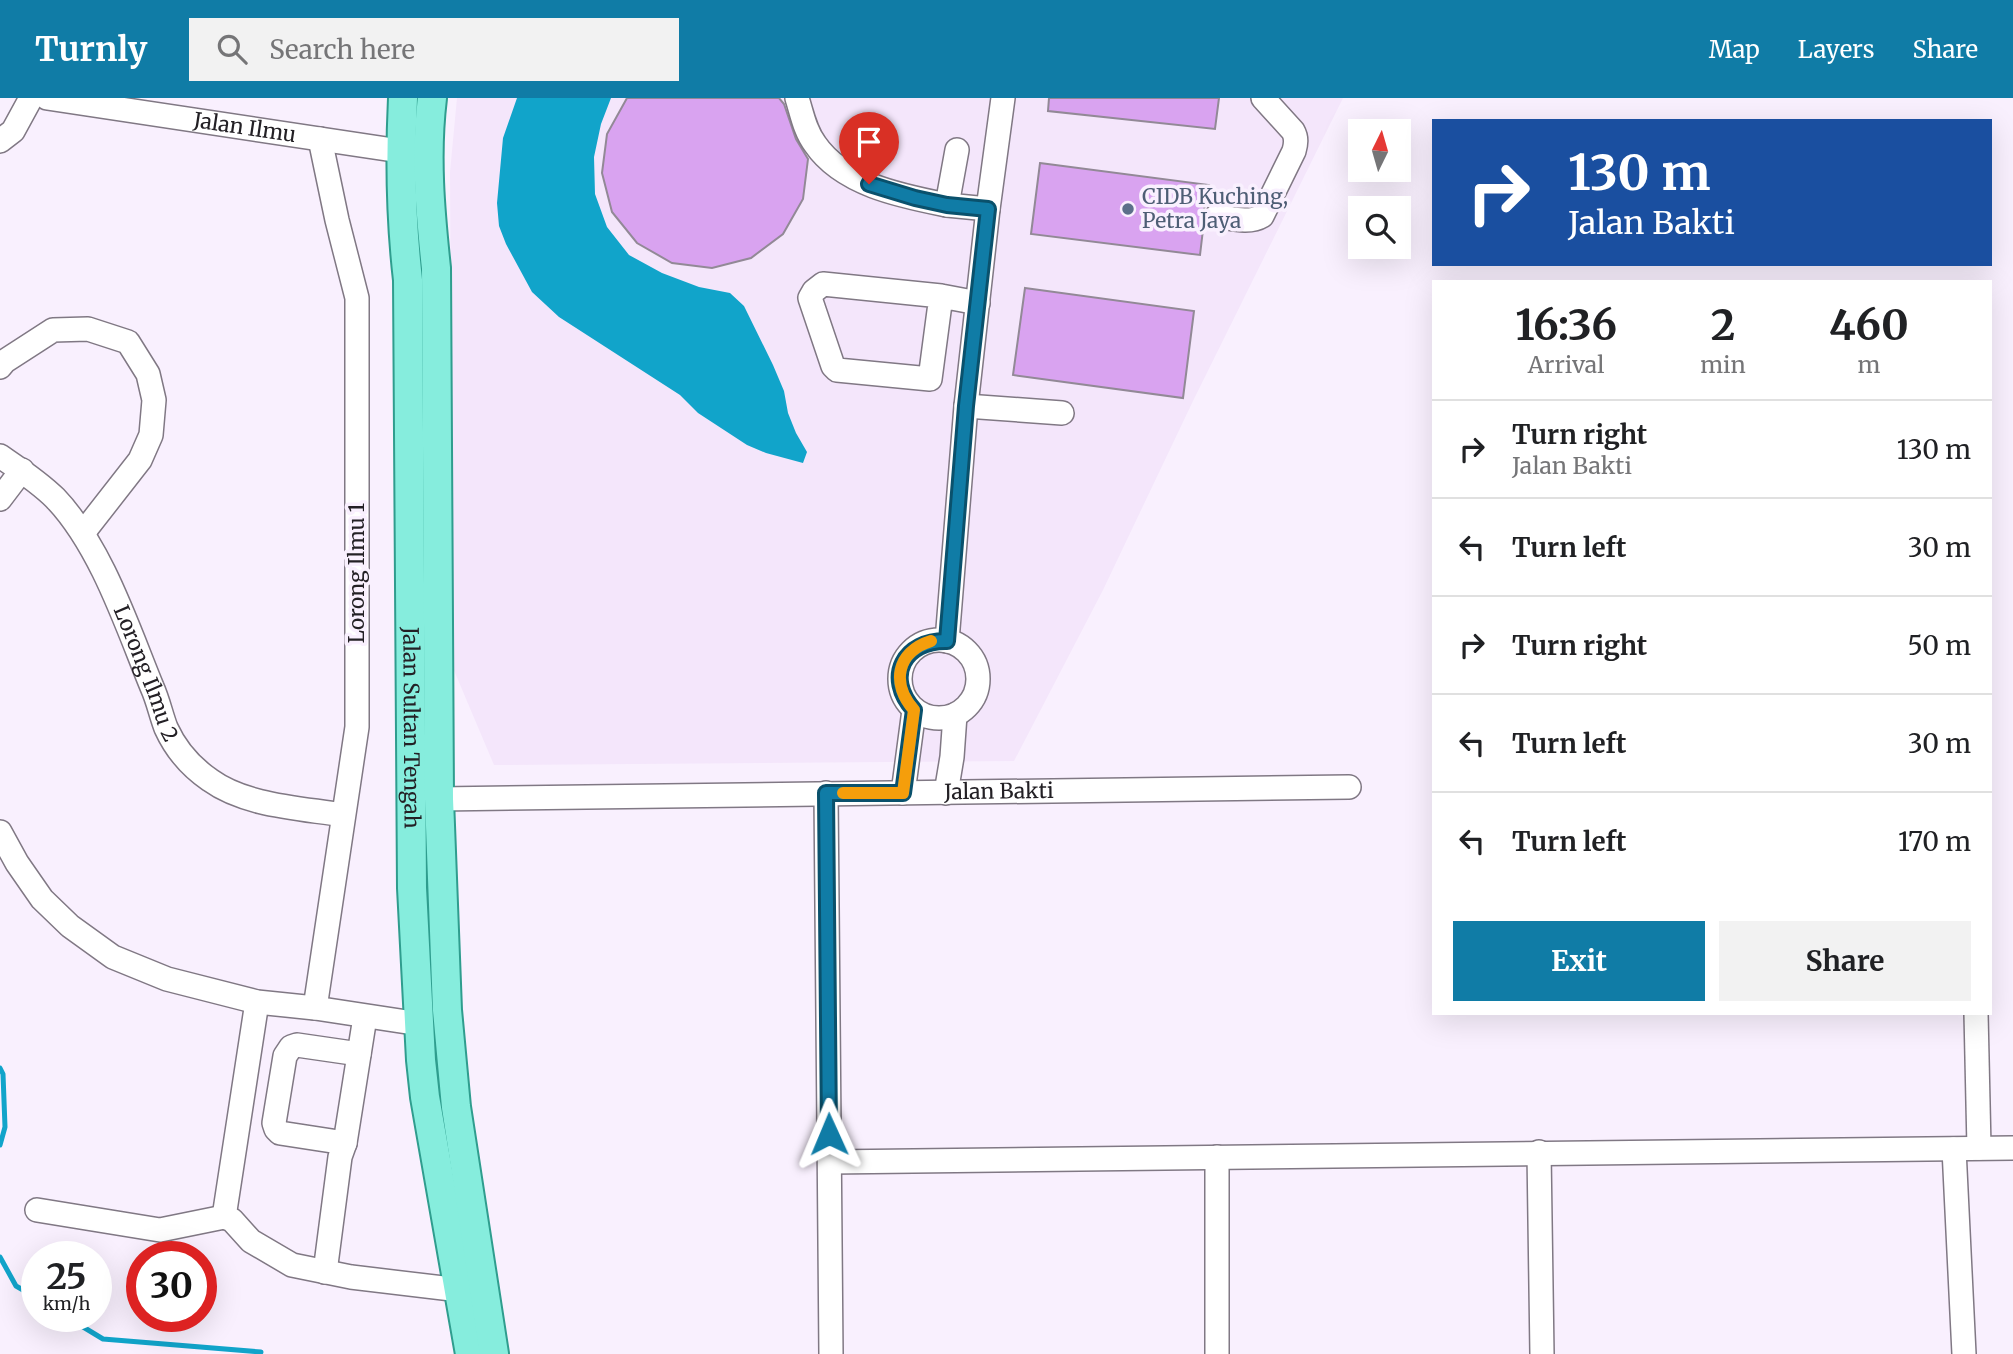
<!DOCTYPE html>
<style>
body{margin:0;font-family:Merriweather,serif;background:#f2f2f2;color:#202124;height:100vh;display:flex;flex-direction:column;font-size:26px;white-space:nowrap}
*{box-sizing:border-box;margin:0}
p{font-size:23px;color:#757577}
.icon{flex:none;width:38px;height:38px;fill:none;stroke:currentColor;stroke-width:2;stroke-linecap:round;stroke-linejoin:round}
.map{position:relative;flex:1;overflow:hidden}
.sheet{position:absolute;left:1432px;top:182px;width:560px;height:735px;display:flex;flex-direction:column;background:#fff;border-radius:0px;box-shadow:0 7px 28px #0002}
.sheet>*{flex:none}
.banner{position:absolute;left:1432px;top:21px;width:560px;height:147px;border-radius:0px;box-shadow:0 7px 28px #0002;background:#1a4fa0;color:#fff;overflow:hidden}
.needle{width:46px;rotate:5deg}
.tools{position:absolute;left:1348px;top:21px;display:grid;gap:14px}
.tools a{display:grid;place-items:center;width:63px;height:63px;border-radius:0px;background:#fff;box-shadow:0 7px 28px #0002;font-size:35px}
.speed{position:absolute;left:21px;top:1143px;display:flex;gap:14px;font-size:35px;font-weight:700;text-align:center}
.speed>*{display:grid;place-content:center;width:91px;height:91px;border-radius:50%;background:#fff;box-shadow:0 7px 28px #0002;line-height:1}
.speed small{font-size:18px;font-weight:400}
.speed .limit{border:10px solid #d22;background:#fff;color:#111}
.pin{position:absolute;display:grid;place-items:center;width:60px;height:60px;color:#fff;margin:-72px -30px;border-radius:50% 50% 50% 0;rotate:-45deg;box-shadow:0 0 7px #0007}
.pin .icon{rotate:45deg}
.me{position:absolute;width:77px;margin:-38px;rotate:359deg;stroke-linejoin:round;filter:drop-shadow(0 0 5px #0008)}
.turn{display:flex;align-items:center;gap:24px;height:147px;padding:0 21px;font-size:32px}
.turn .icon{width:91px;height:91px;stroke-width:2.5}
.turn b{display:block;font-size:49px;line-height:60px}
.eta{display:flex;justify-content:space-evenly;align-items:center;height:119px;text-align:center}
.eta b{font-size:42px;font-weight:700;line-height:49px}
.button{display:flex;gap:14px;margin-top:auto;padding:14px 21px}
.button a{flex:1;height:80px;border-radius:0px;background:#107ca6;color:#fff;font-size:28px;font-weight:700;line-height:80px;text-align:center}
.button a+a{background:#f2f2f2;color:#202124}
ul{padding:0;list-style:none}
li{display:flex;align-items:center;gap:21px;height:98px;padding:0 21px;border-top:2px solid #e0e0e0}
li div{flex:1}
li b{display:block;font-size:26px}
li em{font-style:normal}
header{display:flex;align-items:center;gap:42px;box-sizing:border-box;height:98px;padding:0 35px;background:#107ca6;color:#fff}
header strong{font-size:33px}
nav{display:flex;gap:38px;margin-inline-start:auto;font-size:24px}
.search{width:490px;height:63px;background:#f2f2f2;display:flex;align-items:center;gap:18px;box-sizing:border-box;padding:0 24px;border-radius:0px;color:#757577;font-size:26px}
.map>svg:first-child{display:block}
</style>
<header>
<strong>Turnly</strong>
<div class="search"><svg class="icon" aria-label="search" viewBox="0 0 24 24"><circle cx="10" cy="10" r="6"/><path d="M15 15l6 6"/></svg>Search here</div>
<nav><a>Map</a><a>Layers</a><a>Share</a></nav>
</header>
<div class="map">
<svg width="2013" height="1256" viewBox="0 0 2013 1256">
<rect width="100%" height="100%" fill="#f9f0fe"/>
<path fill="#f4e6fb" d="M457 0H1343L1193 303 1103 492 1014 663 494 667 453 570 450 74Z"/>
<path fill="#11a4ca" d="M517 0H611L601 26 594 59 595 96 607 129 629 157 662 175 699 189 730 195 744 208 773 267 784 293 788 315 796 335 807 354 803 365 766 355 747 347 698 315 680 297 559 219 532 194 506 146 499 128 497 105 503 40Z"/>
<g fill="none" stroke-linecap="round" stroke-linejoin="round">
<g stroke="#11a4ca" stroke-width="5">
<path d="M0 970 3 976 5 1029 0 1047"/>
<path d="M0 1159 16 1188 37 1200"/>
<path d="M65 1218 103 1241 261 1254"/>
</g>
</g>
<g fill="#d9a3f0" stroke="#928996" stroke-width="2">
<path d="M627 0H779L784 6 796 41 808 61 803 101 783 136 751 160 712 170 672 165 637 145 612 114 602 75 607 36Z"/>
<path d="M1049 0H1219L1215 31 1048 13Z"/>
<path d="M1040 65 1209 87 1203 116 1204 123 1200 157 1031 136Z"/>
<path d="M1025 190 1194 213 1183 300 1013 277Z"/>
</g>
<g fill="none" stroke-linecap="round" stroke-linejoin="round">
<defs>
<g id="minor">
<path id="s1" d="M47 0 400 53"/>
<path d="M797 0C802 16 805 33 815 46 843 87 902 98 947 107"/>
<path d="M0 43 13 33 31 0"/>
<path d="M957 52 947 107 988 111"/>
<path d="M1217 118C1231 120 1249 126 1262 118L1294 53C1296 46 1297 40 1293 33L1263 0"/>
<path d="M941 198 823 186 814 193 810 200 833 268 837 272 930 281 941 198 978 205"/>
<path d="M0 269 5 263 53 232 88 231 128 244 148 276 154 302 151 337 140 362 83 435"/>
<path d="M966 308 1062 315"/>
<path id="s2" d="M0 358C19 371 39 384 55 400 101 448 127 528 152 589 158 602 161 617 166 630 176 652 191 669 210 682 246 708 300 710 343 717"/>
<path d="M0 401 22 372"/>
<circle cx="939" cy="581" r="39"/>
<path d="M947 543 966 308 988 111 1003 0"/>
<path d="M826 695 831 1256"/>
<path d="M903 695 914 612"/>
<path d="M946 695 952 659 955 617"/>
<path id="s3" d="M439 701 1349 689"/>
<path d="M0 734 17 765 42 801 70 828 113 859 167 881 257 904 315 910 420 926"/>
<path d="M315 910 357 629V200L337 122 320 41"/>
<path d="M1976 915 1979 1050"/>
<path d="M345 1045 280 1035 276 1031 274 1025 285 958 291 949 297 947 359 956"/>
<path d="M1954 1051 1964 1256"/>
<path d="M1539 1054 1542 1256"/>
<path d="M1217 1059V1256"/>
<path d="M830 1064 2013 1050"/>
<path d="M37 1112 160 1132 224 1119 232 1122 251 1143 292 1167 351 1179 460 1192"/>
<path d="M224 1119 257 904"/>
<path d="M325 1174 340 1059 345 1045 365 919"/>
</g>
<g id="major">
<path id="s4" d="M403 0C400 61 401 121 408 182L412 790 421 962 425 999 470 1256"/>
<path d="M432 0C425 57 430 114 436 170L439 701 447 912 456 1009 494 1256"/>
</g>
</defs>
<use href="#minor" stroke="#807884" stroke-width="26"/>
<use href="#major" stroke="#2f9d8e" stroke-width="32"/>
<use href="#minor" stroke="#fff" stroke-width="23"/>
<use href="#major" stroke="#86eddd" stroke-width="28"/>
</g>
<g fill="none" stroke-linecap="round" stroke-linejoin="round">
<defs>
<path id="route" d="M829 1036 826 695H903L914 612C884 579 904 542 947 543L966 308 988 111 947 107 915 100 869 86"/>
</defs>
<use href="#route" stroke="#0a516c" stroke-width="18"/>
<use href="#route" stroke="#107ca6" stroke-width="12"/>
<path stroke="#f59e0b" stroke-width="12" d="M843 695H903L914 612C891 586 896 554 931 543"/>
</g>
<circle fill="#5c6f8a" stroke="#f9f0fe" stroke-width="2.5" cx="1128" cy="111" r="7"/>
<g text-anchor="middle" stroke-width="7" stroke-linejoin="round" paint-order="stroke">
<g font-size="21" fill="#232025" stroke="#f9f0fe">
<text dy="7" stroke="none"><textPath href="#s1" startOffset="200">Jalan Ilmu</textPath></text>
<text transform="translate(357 475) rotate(-90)" y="7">Lorong Ilmu 1</text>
<text dy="7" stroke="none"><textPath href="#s2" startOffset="268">Lorong Ilmu 2</textPath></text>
<text dy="7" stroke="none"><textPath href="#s4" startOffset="630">Jalan Sultan Tengah</textPath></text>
<text dy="7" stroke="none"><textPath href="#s3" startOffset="560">Jalan Bakti</textPath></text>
</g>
<g font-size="21" fill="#4e5e75" stroke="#f9f0fe" text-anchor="start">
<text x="1142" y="106">CIDB Kuching,<tspan x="1142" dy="24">Petra Jaya</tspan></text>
</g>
</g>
</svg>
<div class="tools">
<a><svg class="needle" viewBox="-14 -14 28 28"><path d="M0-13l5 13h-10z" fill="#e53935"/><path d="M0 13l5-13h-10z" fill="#757577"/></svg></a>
<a><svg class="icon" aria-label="search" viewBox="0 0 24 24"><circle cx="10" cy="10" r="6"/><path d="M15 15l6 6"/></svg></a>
</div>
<div class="speed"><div>25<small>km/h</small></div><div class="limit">30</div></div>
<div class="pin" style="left:869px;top:86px;background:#d93025"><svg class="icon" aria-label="arrive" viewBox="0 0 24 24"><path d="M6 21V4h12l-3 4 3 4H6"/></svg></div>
<svg class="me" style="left:829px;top:1036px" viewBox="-20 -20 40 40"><path d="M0-17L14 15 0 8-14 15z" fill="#107ca6" stroke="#fff" stroke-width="4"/></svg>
<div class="banner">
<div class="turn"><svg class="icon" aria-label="right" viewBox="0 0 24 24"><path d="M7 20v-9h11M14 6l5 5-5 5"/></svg><div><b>130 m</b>Jalan Bakti</div></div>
</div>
<section class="sheet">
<div class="eta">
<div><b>16:36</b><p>Arrival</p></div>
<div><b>2</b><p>min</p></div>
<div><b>460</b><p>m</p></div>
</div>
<ul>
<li><svg class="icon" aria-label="right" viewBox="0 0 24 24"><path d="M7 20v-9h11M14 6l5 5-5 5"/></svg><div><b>Turn right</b><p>Jalan Bakti</p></div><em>130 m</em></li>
<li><svg class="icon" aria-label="left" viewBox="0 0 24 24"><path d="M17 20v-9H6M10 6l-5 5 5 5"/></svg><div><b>Turn left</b></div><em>30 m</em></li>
<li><svg class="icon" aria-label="right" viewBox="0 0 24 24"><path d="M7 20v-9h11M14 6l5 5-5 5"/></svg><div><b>Turn right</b></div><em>50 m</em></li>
<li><svg class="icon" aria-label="left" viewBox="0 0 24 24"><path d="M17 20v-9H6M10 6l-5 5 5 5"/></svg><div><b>Turn left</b></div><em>30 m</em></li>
<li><svg class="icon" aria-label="left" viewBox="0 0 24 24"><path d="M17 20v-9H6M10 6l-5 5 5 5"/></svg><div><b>Turn left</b></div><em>170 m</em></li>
</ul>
<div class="button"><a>Exit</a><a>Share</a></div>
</section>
</div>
